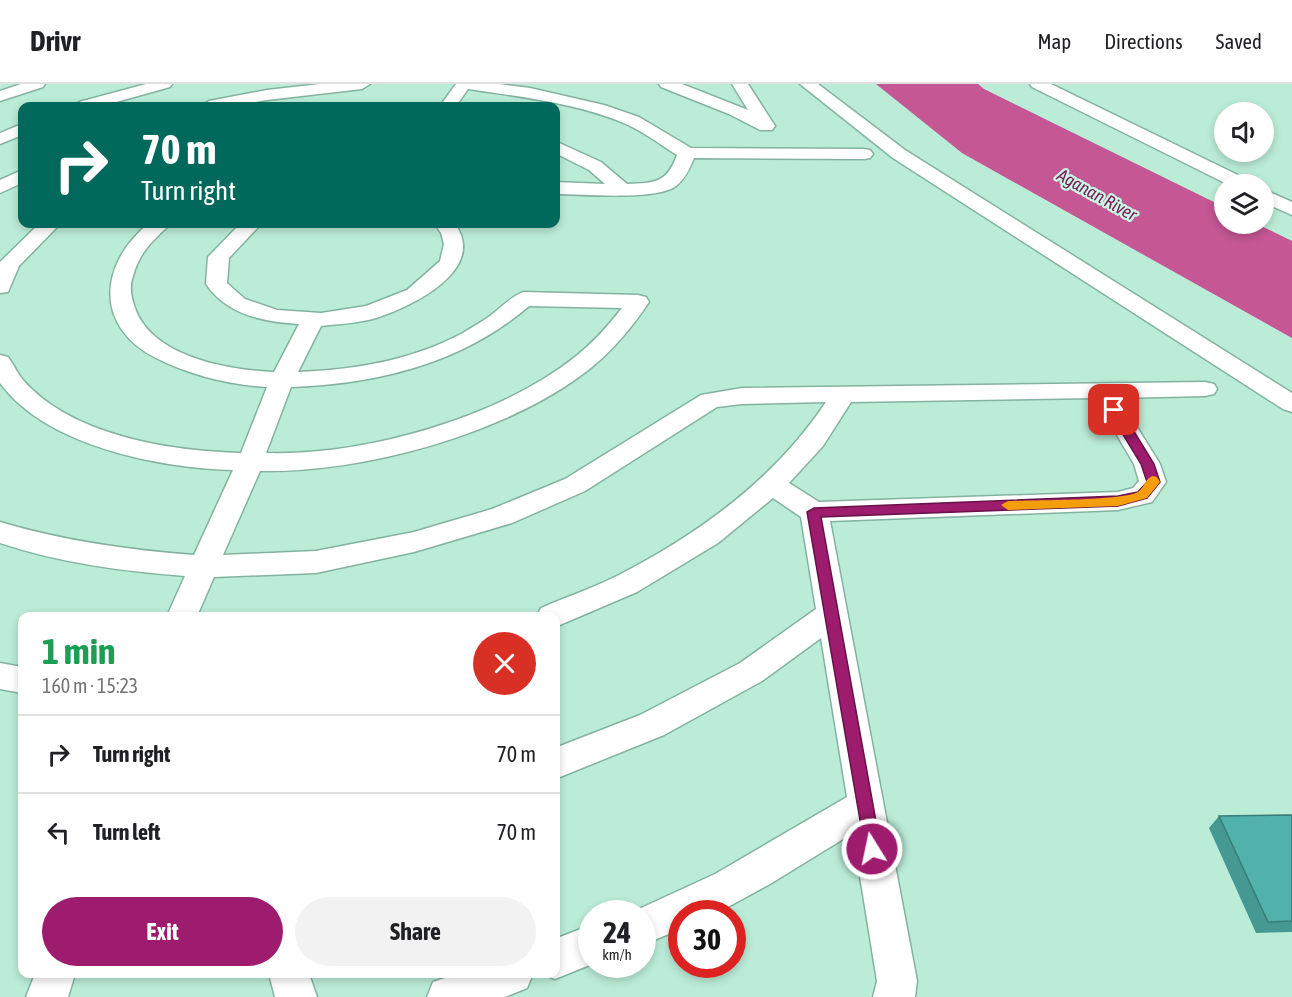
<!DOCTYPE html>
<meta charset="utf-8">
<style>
body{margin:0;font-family:"Asap Condensed",sans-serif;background:#f2f2f2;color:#202124;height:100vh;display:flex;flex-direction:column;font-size:22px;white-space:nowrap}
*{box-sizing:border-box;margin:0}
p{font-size:20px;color:#757577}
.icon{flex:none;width:33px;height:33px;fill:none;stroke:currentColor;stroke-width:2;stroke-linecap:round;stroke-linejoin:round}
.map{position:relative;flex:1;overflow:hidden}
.sheet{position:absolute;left:18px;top:528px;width:542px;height:366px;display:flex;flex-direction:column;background:#fff;border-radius:12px;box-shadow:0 3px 9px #0003}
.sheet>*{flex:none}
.hud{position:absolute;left:18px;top:18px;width:542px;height:126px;border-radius:12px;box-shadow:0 3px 9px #0003;background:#00695c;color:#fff;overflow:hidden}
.buttons{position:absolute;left:1214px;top:18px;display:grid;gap:12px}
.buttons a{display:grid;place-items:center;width:60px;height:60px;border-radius:50%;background:#fff;box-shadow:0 3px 9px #0003;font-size:30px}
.speed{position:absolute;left:578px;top:816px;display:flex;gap:12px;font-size:30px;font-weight:700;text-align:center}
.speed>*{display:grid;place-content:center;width:78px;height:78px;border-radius:50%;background:#fff;box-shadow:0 3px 9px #0003;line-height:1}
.speed small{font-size:15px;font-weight:400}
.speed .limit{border:9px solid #d22;background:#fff;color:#111}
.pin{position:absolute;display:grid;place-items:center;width:51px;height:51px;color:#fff;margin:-26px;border-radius:12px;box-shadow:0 3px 9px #0006}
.me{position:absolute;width:66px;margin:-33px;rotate:350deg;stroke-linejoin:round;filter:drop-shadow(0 0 4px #0008)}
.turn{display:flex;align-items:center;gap:21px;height:126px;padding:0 24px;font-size:27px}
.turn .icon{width:78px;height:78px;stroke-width:2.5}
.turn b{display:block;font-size:42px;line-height:51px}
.round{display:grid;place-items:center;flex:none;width:63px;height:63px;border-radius:32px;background:#f2f2f2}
.overview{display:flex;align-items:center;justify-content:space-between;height:102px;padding:0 24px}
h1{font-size:36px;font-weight:700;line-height:45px;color:#1e9e55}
.cta{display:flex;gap:12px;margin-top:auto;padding:12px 24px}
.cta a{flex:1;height:69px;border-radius:36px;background:#9e1c6e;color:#fff;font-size:24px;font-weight:700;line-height:69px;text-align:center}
.cta a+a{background:#f2f2f2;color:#202124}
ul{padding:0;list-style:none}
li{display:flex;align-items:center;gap:18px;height:78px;padding:0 24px;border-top:2px solid #e0e0e0}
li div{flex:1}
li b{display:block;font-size:22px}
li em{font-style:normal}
header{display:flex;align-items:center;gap:36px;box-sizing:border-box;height:84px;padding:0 30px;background:#fff;border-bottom:2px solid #e0e0e0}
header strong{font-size:28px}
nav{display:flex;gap:33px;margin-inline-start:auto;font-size:21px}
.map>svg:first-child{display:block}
</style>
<header>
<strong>Drivr</strong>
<nav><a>Map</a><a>Directions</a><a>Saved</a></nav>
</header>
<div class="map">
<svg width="1292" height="913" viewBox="0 0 1292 913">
<rect width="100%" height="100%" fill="#bbecd8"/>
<path fill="#c45794" d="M876 0H978L984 5 1224 123V140H1257L1292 157V254L962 69Z"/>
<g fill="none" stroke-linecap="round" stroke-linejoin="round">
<defs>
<g id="street">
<path d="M21 0H45L43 3 0 17V7Z"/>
<path d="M146 0H172L170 3 102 22H77L79 18Z"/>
<path d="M320 0H370L362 5 267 16 232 22H201L209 17 267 6Z"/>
<path d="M456 0H499L530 4 604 21 639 33 691 64 864 65 870 66 873 70 870 74 864 75 694 74C690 84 685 95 676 102 655 117 582 110 555 110V98L605 100 589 86 555 69V57L601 78 627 100C655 99 667 99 677 71 661 61 644 48 626 40 577 19 521 13 468 5L456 22H440Z"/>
<path d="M659 0H682L748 26 732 0H748L775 42 772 46H760L729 30 661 3Z"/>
<path d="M800 0H818L905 66 1292 309V328L1283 325 893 74Z"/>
<path d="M1030 0H1051L1248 96 1250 100H1227L1032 3Z"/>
<path d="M22 40V51L0 60V49Z"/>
<path d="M22 86V99L0 109V96Z"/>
<path d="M1263 105 1292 118V131L1263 118Z"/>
<path d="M39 140H60L19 182 8 208 0 209V178Z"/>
<path d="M148 140H170C166 145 161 148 157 153 145 164 137 177 133 192 129 203 131 213 135 224 152 273 228 286 274 288L299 240C264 238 227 231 206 200L208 173 240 140H261L229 174 227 199 245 215 277 226 321 229 366 222 407 206 440 177 444 160 441 149 435 140H455C488 186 411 223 376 234 359 239 339 240 321 242L298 288C354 286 413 276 463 249 472 243 482 238 490 232 501 224 511 212 524 208L638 211 646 213 649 218C633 242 614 265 592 283 510 349 364 389 260 387L223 471 316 467 414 448 492 425 565 395 701 311 742 304 1205 298 1214 300 1217 305 1214 310 1205 312 1119 314 1160 380 1166 398 1152 418 1118 426 830 437 917 897 915 913H873L877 897 853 749 770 800 715 830H681V845L642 861V830H628L715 790 847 713 821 554 762 597 664 651 555 695V664L640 631 740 579 816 525 801 433 773 414 718 459 637 508 555 543V532H537L541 524C566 513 593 504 617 492 699 450 775 395 826 318L742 320 717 323 585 407 512 439 414 468 316 489 214 493 197 532H167L185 492C122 487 60 479 0 459V438C64 457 128 466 194 471L233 386C159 384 46 362 0 299V271L8 273C14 281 17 289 23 296 72 352 170 367 241 369L267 303C230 301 190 291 156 274 94 242 99 181 148 140ZM529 222 622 224C608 242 593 259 575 273 498 334 364 372 266 369L291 303C378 300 463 279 529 222ZM1095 314 1134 380 1139 397 1133 404 1118 408 819 418 789 399 823 362 851 318Z"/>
<path d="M0 579 22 583V609L0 605Z"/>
<path d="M591 841 592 880 555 895 542 890H555V855Z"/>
<path d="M35 890H75L68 913H26Z"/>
<path d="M269 890H309L317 913H275Z"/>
<path d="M457 890H533L527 904 505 913H427L433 898Z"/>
</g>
</defs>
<use href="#street" stroke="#83b3a0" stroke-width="3"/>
<use href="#street" fill="#fff" fill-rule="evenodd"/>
</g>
<path fill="#459992" d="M1292 731V848L1256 849 1209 744 1219 732Z"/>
<path fill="#50b2aa" stroke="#387d77" stroke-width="1.5" d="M1292 731V837L1268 838 1219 732Z"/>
<path fill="#9e1c6e" stroke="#671248" stroke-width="1.5" d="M1114 322 1119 323 1154 380 1160 398 1147 414 1118 422 821 433 881 765 879 771 872 774 866 771 807 428 814 424 1118 412 1138 408 1147 398 1141 380 1108 326Z"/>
<path fill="#f59e0b" d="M1153 392 1157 393 1160 398 1147 414 1118 422 1008 426 1001 421 1008 417C1031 416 1122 417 1138 408 1145 403 1145 394 1153 392Z"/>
<g text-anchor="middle" stroke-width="4.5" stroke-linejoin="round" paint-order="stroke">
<g font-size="18" font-style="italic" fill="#801b59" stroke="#c8f9e5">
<text transform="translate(1097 111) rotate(29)" y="6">Aganan River</text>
</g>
</g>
</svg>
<div class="buttons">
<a><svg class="icon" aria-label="sound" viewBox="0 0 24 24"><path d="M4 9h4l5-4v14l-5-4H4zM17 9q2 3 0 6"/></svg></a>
<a><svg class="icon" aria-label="layers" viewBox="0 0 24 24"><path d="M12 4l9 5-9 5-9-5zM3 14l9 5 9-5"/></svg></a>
</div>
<div class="speed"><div>24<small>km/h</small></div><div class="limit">30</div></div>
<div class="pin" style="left:1114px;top:326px;background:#d93025"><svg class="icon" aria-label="arrive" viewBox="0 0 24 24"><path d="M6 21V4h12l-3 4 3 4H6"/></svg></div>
<svg class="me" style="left:872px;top:765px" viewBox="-20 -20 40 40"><circle r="17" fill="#9e1c6e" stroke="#fff" stroke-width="3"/><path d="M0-11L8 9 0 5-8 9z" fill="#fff"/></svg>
<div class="hud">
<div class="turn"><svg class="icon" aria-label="right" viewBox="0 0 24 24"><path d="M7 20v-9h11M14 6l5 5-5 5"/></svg><div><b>70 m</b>Turn right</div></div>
</div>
<section class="sheet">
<div class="overview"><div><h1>1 min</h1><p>160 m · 15:23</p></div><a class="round" style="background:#d93025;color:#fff"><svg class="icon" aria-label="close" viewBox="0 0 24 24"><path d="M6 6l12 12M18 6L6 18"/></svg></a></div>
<ul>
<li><svg class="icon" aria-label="right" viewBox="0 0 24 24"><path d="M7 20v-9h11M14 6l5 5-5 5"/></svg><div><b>Turn right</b></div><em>70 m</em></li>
<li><svg class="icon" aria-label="left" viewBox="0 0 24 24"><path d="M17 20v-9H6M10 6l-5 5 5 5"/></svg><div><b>Turn left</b></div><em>70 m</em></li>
</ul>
<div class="cta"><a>Exit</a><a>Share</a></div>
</section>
</div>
